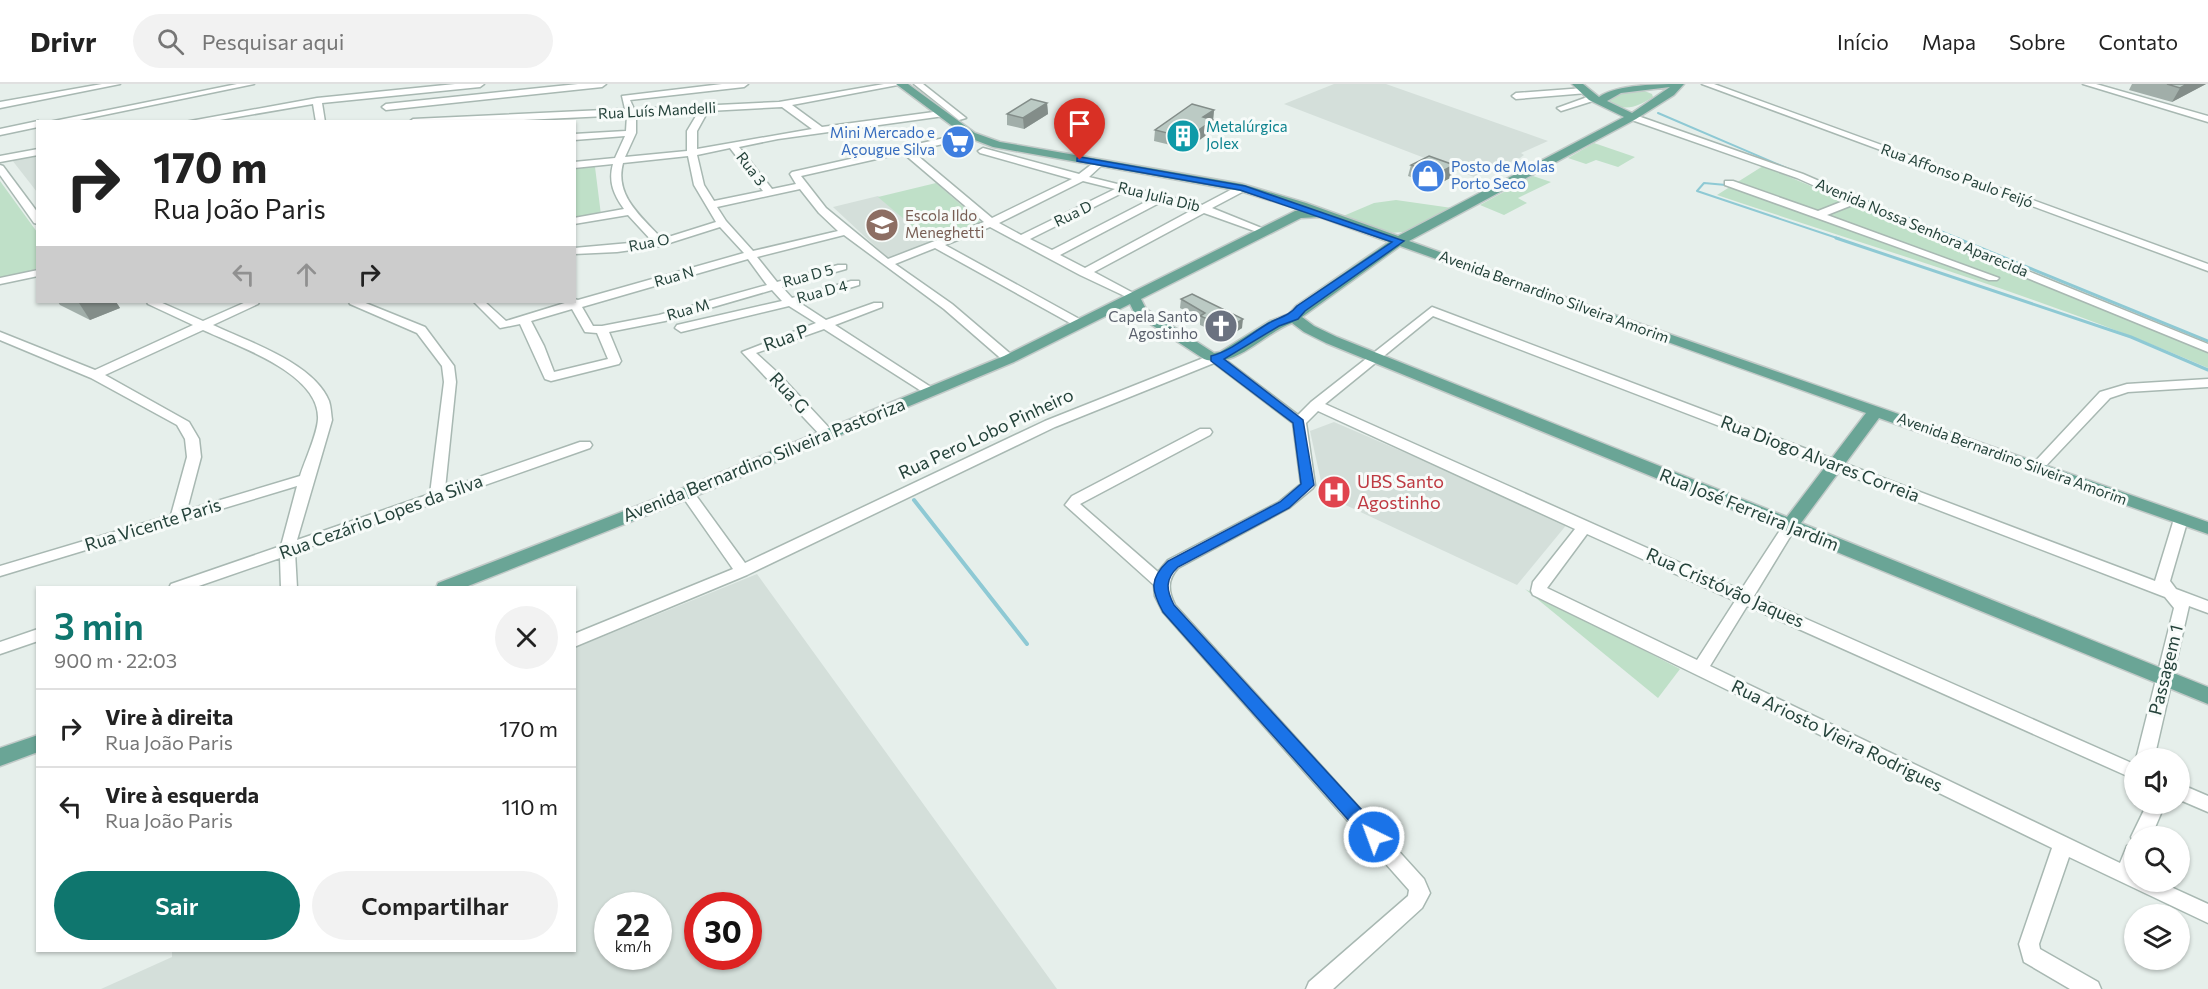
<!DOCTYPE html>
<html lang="pt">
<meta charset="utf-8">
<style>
body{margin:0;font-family:Commissioner,sans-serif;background:#f2f2f2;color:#222;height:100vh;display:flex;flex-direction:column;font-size:22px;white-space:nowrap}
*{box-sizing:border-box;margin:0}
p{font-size:20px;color:#767676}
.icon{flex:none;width:33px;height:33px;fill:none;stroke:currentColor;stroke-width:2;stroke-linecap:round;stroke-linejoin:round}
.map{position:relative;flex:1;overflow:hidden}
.drawer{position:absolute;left:36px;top:502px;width:540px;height:366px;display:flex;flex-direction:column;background:#fff;border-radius:0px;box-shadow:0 2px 4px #0004}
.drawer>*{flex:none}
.banner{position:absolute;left:36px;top:36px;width:540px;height:183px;border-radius:0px;box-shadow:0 2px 4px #0004;background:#fff;color:#222;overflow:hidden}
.buttons{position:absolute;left:2124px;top:664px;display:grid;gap:12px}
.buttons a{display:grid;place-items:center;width:66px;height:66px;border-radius:50%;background:#fff;box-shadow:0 2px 4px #0004;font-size:30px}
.speed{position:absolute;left:594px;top:808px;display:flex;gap:12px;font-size:30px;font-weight:700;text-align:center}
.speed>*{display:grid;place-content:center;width:78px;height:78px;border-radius:50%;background:#fff;box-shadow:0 2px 4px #0004;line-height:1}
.speed small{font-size:15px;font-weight:400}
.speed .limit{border:9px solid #d22;background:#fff;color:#111}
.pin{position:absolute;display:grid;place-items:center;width:51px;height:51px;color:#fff;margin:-62px -26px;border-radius:50% 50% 50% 0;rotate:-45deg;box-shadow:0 0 6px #0007}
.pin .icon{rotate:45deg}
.me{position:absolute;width:66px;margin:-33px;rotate:318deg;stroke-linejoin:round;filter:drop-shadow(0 0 4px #0008)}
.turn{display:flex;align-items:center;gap:21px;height:126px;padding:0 18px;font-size:27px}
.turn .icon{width:78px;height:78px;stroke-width:2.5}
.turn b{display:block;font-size:42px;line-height:51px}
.lanes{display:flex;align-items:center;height:57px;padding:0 18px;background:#0003;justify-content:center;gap:30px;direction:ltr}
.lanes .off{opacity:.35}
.round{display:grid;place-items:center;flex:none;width:63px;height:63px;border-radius:32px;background:#f2f2f2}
.summary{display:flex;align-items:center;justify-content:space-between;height:102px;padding:0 18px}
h1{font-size:36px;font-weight:600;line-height:45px;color:#0f766e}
.action{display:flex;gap:12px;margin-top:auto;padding:12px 18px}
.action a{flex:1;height:69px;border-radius:36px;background:#0f766e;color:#fff;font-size:24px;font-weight:600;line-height:69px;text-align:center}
.action a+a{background:#f2f2f2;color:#222}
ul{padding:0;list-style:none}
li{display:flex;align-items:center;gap:18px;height:78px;padding:0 18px;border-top:2px solid #e0e0e0}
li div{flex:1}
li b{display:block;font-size:22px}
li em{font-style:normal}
header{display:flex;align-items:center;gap:36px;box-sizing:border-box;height:84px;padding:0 30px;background:#fff;border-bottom:2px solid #e0e0e0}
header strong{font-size:28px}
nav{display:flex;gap:33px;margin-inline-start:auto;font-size:21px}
.search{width:420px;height:54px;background:#f2f2f2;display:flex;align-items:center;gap:15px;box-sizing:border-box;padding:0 21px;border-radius:33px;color:#767676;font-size:22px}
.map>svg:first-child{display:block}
</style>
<header>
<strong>Drivr</strong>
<div class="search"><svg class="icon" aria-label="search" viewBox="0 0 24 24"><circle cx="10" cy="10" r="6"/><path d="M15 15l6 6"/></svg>Pesquisar aqui</div>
<nav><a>Início</a><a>Mapa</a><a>Sobre</a><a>Contato</a></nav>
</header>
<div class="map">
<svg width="2208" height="905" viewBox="0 0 2208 905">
<rect width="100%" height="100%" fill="#e6efeb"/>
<g fill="#d4dfda" fill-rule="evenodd">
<path d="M1334 0H1386L1548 57 1521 69 1524 71 1520 74 1474 93 1284 20Z"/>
<path d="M37 70V108L12 76Z"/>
<path d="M878 112 932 159 889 175 833 123Z"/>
<path d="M1334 338 1568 439 1517 501 1324 411 1310 347Z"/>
<path d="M757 490 1057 905H101L172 873V867H574L575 564ZM608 822H658V873H608ZM698 822H748V873H698Z"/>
</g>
<g fill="#bfe0c8">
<path d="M1637 4 1652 10 1653 13C1637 23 1626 28 1607 18L1606 16 1625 5Z"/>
<path d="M1594 59 1635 73 1618 83 1596 76 1586 80 1568 74Z"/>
<path d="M1763 82 2208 268V284C2049 215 1881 166 1717 111Z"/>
<path d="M595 83 601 131 575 134V84Z"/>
<path d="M1533 92 1551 98 1518 114 1527 119 1504 131 1480 121Z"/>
<path d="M0 97 37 148V185L0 194Z"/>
<path d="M936 99 982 139 932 159 878 113Z"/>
<path d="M1396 116 1452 124 1404 148 1389 149 1341 133 1374 119Z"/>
<path d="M1525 505 1680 585 1658 614Z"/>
</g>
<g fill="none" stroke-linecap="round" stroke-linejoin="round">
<g stroke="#8ec9d4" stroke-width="2">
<path d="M1658 29 1798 89"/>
<path d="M1726 101 1704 99 1697 107 1840 155"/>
<path d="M1852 111 1960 155"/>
</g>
<g stroke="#8ec9d4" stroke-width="3">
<path d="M1836 154 2131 253 2208 286"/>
<path d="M1956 154 2208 257"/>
</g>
<path stroke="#8ec9d4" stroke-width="4" d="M914 416 1027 560"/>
<defs>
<g id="minor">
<path d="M102 0H120L0 24V18Z"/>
<path d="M237 0H254L70 38H49Z"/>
<path d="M455 0H484L480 3 322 19 325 38H316L313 20 208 38H185L317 14Z"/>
<path d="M578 0H606L602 3 386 26 382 23 386 20Z"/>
<path d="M722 0H748L744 3 630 16 634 25 779 18 884 0H903L792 21 822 43 941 27 945 30 944 32 778 55 739 63 772 105 796 100 790 90 792 88 971 48 976 51 974 53 912 67 992 134 1072 95 980 69 978 67 983 64 1079 90 1096 77H1102V81L1089 93 1202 121 1238 102H1246V106L1212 124 1269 147 1268 149H1260L1204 129 1094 188 1137 211 1139 213 1133 216 1080 191 990 143 945 161 1083 237 1085 240 1079 244 935 164 895 180 952 220 1013 272 1015 275 1013 278H1005L944 225 844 151 757 173 777 198 838 181H846V185L782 203 792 214 851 197H859V201L800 219 826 236 874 219H882V223L835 241 937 307 931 311 926 310 824 245 756 269 778 289 833 348 835 351 833 354H823L742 268 816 239 789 222 681 248 675 244 677 241 782 217 772 206 665 237 609 248 621 277 619 280 551 297 545 295 520 240 500 244 474 218H485L506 237 568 218H574V215L578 216 744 169 720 143 660 162 617 168 574 170V164L652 157 628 131 574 140V134L624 125C614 111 608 98 613 80L574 84V78L615 74 625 52 574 56V50L626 47 627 31 482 38H409L413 35 625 25 622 12ZM782 23 812 45 697 65V47L708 27ZM699 27 687 47V67L625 73 636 49V30ZM730 64 763 107 714 117 704 101 697 71ZM903 69 984 138 888 175 826 124 801 92ZM688 72 694 101 716 138 662 155C642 133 614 112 623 79ZM1083 97 1115 105 1021 151 999 139ZM800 105 819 129 838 147 753 167 726 137 717 123ZM1126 107 1153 114 1052 166 1030 155ZM1163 117 1194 125 1085 184 1060 171ZM748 175 767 201 659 231 602 242H593L582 223ZM572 225 585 248 597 249 608 275 554 288 544 262 531 237Z"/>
<path d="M914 0H923L966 34 959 36Z"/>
<path d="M1702 0H1714L2208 180V187Z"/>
<path d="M2083 0H2096L2208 32V38Z"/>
<path d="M1584 4 1587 5V9L1516 15 1512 12 1516 9Z"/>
<path d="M1593 11 1596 12V16L1561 27 1557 24Z"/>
<path d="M1629 31H1635L1803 90 2013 181 2208 260V268L2005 185 1855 120 1827 131 1999 194 1997 196H1989L1725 101V97H1733L1818 127 1846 116 1797 94 1629 35Z"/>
<path d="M38 37V43L0 51V45Z"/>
<path d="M38 65V71L0 78V72Z"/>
<path d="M0 81 3 82 38 129V140L34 139 0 91Z"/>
<path d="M38 186V192L0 200V194Z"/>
<path d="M147 218H160L203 237 246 218H259L258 220 213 241C247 257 314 279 329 317 331 323 331 330 332 336L297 456 430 410 444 298 442 282 417 249 350 220 349 218H363L425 243 454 282 456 298 445 405 580 358H590L592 361 590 364 295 468 297 504H281L280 474 193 504H169L171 500 281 462 297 402 0 492V482L171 431 187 373 185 355 177 341 91 294 0 256V248L95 286 193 241 148 220ZM203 246C237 262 320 289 318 335 317 351 305 376 300 392L187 426 201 373 199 355 189 338 105 291Z"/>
<path d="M1432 223 2155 497 2174 435 2176 432H2186L2188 435 2170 497 2176 505 2208 517V529L2189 522 2154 675H2136L2174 524 2165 513 1433 232 1325 320 1741 506 1784 440H1794L1796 443 1754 512 2134 680V695L1747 522 1710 582 2120 779 2127 762 2134 760V798H2160L2208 820V839L2069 773 2039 860 2040 865 2098 898 2101 905H2070L2024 878 2019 860 2052 764 1533 511 1531 507 1533 498 1575 445 1318 327 1306 339 1315 401 1313 404 1289 424 1178 484C1167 496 1168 507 1175 521L1424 795 1430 809 1422 824 1333 905H1306L1309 898 1408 812 1409 806 1163 528 1155 512 1154 501 1065 421 1072 412 1200 345H1210L1212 348 1210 351 1080 420 1158 488 1168 476 1279 418 1301 400 1293 339 1214 279 1055 343 747 491 574 563V550L733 485 680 409 682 406H692L745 479 1045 337 1211 271H1219L1298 331 1311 318ZM1587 450 1735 517 1697 576 1547 504Z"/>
<path d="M2208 295V303L2128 308 2110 314 2041 387H2031L2029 384 2100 308 2127 300Z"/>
<path d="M38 545V557L0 570V558Z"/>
<path d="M2180 700 2208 712V728L2180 716Z"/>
<path d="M2147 720H2165L2151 753H2134V759L2131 753Z"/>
</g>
<g id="major">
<path d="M896 0H908L975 49 1000 58 1242 100 1306 119 1398 152 1624 33 1589 16 1572 0H1583L1599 13C1616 0 1661 0 1684 0L1674 11 1636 35 1409 157 1609 229 2208 438V450L1879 334 1801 439 2208 603V620L1326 259 1304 248 1292 239C1264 249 1235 286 1204 275L1135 230 1130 220 1014 278 693 413 463 504H436L438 499 681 405 1004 272 1295 127 1302 126 1240 107 993 63 967 53ZM1670 3 1632 29 1607 17 1621 9ZM1320 133 1389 158 1296 222 1289 230 1270 237 1220 268 1214 269 1146 225 1141 215 1301 134ZM1400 162 1866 329 1787 433 1337 253 1314 242 1302 233Z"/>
<path d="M38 651V668L0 682V664Z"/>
</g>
</defs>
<use href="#minor" stroke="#a8b8b2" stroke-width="3"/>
<use href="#major" stroke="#c2cac8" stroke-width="3"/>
<use href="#minor" fill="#fff" fill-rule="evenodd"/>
<use href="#major" fill="#6aa596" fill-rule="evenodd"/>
</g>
<g fill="#a1aea9">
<path d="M2132 0H2206L2172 18 2129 6Z"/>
<path d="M1047 19 1048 30 1024 45 1007 41V30Z"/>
<path d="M1214 26 1212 47 1187 65 1154 57 1155 46Z"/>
<path d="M1411 81 1452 93 1435 102 1408 92Z"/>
<path d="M1181 215 1242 244 1228 253 1200 241V235L1180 224Z"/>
<path d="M58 218H116L120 224 90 236 60 221Z"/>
</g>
<g fill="#838d89">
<path d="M2187 0H2206L2172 18 2180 4Z"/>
<path d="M1047 19 1048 30 1024 45 1023 34Z"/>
<path d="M1214 26 1212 47 1187 65V54L1203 33Z"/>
<path d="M1454 81 1452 93 1435 102 1437 90Z"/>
<path d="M82 218H116L120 224 90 236 79 219Z"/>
<path d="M1243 235 1242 244 1228 253 1229 244Z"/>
</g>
<g fill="#bbcac4" stroke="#838d89" stroke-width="1.5">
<path d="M2167 0H2187L2180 4Z"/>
<path d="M1031 15 1047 19 1023 34 1007 30Z"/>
<path d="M1192 20 1214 26 1203 33 1213 36 1187 54 1155 46Z"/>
<path d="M1429 72 1454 81 1437 90 1411 81Z"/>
<path d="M1192 210 1243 235 1229 244 1200 232 1205 229 1181 215Z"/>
</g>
<path fill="#1a73e8" stroke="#114b97" stroke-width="1.5" d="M1080 73 1245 102 1404 157 1305 227 1298 235 1279 242 1224 275 1303 336 1314 401 1289 424 1178 483C1165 495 1166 506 1174 521L1381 747 1383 753 1381 758 1374 760 1368 758 1163 528C1151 506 1149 495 1168 477L1280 418 1301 400 1293 339 1211 277V272C1233 266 1250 250 1269 239 1280 233 1289 232 1297 222L1392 158 1240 106 1077 77V74Z"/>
<defs>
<symbol id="building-disc" viewBox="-11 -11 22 22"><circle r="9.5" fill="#0f9aa8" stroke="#f7fbf9"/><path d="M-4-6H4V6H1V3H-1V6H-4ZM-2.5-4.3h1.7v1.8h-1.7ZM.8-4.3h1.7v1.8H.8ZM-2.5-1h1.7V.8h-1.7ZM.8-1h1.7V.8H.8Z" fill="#fff"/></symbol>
<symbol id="supermarket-disc" viewBox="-11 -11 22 22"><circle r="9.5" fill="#3f7fe0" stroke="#f7fbf9"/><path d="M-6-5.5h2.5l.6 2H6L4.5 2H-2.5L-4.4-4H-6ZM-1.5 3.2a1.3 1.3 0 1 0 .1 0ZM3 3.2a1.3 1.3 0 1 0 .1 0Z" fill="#fff"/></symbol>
<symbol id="shop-disc" viewBox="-11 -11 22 22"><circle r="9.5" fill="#3f7fe0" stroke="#f7fbf9"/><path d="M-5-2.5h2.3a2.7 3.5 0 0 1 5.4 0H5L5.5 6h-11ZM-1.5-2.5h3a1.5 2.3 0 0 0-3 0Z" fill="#fff"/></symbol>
<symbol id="school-disc" viewBox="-11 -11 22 22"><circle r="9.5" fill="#8d6e63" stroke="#f7fbf9"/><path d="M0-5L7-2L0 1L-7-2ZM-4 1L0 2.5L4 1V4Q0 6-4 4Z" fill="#fff"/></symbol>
<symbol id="church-disc" viewBox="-11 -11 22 22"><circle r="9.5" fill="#6b7280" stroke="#f7fbf9"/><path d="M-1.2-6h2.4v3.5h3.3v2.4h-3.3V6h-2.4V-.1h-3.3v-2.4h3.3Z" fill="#fff"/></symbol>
<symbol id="hospital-disc" viewBox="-11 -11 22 22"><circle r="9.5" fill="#e0444e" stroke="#f7fbf9"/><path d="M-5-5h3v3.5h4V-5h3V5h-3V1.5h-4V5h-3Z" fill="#fff"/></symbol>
</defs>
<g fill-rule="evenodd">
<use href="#building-disc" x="1164" y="33" width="38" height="38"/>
<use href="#supermarket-disc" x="939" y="39" width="38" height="38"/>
<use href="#shop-disc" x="1409" y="73" width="38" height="38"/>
<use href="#school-disc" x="863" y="122" width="38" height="38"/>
<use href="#church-disc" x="1202" y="223" width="38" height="38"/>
<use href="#hospital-disc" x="1315" y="389" width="38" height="38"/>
</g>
<g text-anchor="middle" stroke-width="6" stroke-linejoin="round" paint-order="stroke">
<g font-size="15" fill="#24423a" stroke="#f7fbf9">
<text transform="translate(657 27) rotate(-3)" y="5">Rua Luís Mandelli</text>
<text transform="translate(751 85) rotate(52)" y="5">Rua 3</text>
<text transform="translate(1957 92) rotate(20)" y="5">Rua Affonso Paulo Feijó</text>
<text transform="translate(1159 113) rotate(14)" y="5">Rua Julia Dib</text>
<text transform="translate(1073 130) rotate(-26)" y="5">Rua D</text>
<text transform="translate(1922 144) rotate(23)" y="5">Avenida Nossa Senhora Aparecida</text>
<text transform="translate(649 159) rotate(-11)" y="5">Rua O</text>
<text transform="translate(808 192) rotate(-15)" y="5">Rua D 5</text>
<text transform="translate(674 193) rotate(-16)" y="5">Rua N</text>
<text transform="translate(822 208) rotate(-15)" y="5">Rua D 4</text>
<text transform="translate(1554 213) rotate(20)" y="5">Avenida Bernardino Silveira Amorim</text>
<text transform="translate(688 226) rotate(-16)" y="5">Rua M</text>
<text transform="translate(2012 375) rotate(20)" y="5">Avenida Bernardino Silveira Amorim</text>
</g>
<g font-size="15" fill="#0d838f" stroke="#f7fbf9" text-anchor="start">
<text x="1206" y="48">Metalúrgica<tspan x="1206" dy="17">Jolex</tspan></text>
</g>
<g font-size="15" fill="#366cbe" stroke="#f7fbf9" text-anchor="end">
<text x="935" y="54">Mini Mercado e<tspan x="935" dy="17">Açougue Silva</tspan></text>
<text x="1451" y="88" text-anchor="start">Posto de Molas<tspan x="1451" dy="17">Porto Seco</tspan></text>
</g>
<g font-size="15" fill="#785e54" stroke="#f7fbf9" text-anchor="start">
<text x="905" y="137">Escola Ildo<tspan x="905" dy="17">Meneghetti</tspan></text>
</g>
<g font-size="15" fill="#5b616d" stroke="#f7fbf9" text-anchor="end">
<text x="1198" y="238">Capela Santo<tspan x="1198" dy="17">Agostinho</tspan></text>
</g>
<g font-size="18" fill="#24423a" stroke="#f7fbf9">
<text transform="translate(786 254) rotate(-20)" y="6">Rua P</text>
<text transform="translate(789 309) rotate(47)" y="6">Rua G</text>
<text transform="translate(986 350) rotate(-25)" y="6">Rua Pero Lobo Pinheiro</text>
<text transform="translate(1820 375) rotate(21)" y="6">Rua Diogo Alvares Correia</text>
<text transform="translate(764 376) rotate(-22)" y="6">Avenida Bernardino Silveira Pastoriza</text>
<text transform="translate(1749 426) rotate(22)" y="6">Rua José Ferreira Jardim</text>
<text transform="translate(381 433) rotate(-20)" y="6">Rua Cezário Lopes da Silva</text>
<text transform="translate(153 441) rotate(-17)" y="6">Rua Vicente Paris</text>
<text transform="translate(1725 504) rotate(24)" y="6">Rua Cristóvão Jaques</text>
<text transform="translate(2166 586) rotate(-76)" y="6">Passagem 1</text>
<text transform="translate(1837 652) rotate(26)" y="6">Rua Ariosto Vieira Rodrigues</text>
</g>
<g font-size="18" fill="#be3a42" stroke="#f7fbf9" text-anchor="start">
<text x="1357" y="404">UBS Santo<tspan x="1357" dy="21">Agostinho</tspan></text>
</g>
</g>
</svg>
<div class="buttons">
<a><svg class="icon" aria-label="sound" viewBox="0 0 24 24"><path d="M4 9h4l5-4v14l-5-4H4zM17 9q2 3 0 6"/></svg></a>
<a><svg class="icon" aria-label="search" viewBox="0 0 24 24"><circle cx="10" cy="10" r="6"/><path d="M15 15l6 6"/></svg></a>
<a><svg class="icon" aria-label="layers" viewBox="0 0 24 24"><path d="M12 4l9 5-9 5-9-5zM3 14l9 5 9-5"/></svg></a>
</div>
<div class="speed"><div>22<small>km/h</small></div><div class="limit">30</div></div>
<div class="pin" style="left:1080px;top:76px;background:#d93025"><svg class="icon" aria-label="arrive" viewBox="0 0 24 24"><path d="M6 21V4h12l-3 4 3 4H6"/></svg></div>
<svg class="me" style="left:1374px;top:753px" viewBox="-20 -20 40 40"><circle r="17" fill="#1a73e8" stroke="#fff" stroke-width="3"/><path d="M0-11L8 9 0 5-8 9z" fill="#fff"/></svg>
<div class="banner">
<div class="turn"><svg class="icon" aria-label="right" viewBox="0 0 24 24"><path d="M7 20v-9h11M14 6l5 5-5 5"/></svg><div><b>170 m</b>Rua João Paris</div></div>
<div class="lanes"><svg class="icon off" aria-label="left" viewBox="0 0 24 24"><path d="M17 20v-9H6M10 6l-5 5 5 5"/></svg><svg class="icon off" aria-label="ahead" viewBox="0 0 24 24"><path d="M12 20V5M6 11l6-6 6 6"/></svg><svg class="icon" aria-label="right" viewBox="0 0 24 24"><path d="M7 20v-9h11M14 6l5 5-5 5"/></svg></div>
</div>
<section class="drawer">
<div class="summary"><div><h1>3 min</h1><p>900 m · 22:03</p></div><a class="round"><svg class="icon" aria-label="close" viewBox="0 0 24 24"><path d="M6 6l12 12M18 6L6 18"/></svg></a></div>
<ul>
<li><svg class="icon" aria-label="right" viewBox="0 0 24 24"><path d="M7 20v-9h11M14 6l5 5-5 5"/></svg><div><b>Vire à direita</b><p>Rua João Paris</p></div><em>170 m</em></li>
<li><svg class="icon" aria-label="left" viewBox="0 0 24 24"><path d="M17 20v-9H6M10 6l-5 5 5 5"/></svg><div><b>Vire à esquerda</b><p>Rua João Paris</p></div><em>110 m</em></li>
</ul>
<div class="action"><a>Sair</a><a>Compartilhar</a></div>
</section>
</div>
